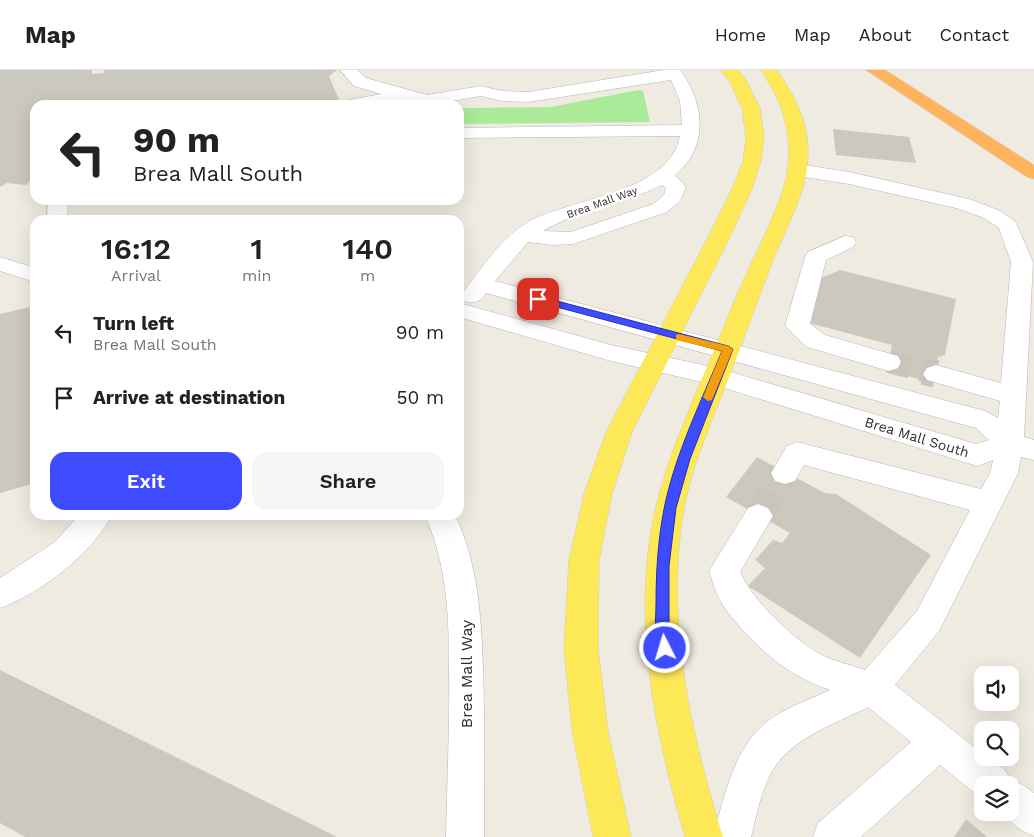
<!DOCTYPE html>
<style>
body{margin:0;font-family:"Work Sans",sans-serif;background:#f6f6f6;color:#222;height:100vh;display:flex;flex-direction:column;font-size:19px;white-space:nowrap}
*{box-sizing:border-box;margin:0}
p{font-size:16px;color:#767676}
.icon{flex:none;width:28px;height:28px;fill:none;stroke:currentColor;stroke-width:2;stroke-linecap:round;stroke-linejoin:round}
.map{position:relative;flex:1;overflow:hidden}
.sheet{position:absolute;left:30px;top:145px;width:434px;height:305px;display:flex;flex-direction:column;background:#fff;border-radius:15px;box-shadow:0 5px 20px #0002}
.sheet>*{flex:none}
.top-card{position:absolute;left:30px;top:30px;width:434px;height:105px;border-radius:15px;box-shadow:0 5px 20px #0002;background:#fff;color:#222;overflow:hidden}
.controls{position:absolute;left:974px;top:596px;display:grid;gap:10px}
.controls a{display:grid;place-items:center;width:45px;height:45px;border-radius:10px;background:#fff;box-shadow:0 5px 20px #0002;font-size:25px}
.pin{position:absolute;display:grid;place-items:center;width:42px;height:42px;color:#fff;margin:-21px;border-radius:10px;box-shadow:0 2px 8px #0006}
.me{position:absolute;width:55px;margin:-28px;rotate:355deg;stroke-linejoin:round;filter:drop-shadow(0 0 4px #0008)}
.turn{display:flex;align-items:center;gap:18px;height:105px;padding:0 20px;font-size:22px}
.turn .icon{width:65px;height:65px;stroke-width:2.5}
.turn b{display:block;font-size:35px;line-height:42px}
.eta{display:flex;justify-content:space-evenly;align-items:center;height:85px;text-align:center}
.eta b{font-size:30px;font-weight:600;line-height:35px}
.cta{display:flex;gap:10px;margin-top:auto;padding:10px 20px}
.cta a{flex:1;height:58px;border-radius:15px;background:#3e4cff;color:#fff;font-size:20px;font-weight:600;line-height:58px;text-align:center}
.cta a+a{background:#f6f6f6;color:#222}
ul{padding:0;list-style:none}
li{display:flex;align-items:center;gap:15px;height:65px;padding:0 20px}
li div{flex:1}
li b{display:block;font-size:19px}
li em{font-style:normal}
header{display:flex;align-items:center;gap:30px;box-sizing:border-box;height:70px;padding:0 25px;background:#fff;border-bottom:1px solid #e0e0e0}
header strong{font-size:24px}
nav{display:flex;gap:28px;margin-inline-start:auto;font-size:18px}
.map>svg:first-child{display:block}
</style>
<header>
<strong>Map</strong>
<nav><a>Home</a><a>Map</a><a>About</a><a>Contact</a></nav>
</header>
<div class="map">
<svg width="1034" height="767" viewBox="0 0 1034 767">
<rect width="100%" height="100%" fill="#f0ebe0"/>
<path fill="#abea98" d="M638 20 643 21 650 52 459 54V38L551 37Z"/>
<g fill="#cbc9be">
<path d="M0 0H92V4L104 3V0H337L329 6 339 30 322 33 315 30 290 35H35V106L26 115 7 113 0 117Z"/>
<path d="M833 59 909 67 916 93 836 85Z"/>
<path d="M840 200 956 229 945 285 938 287 933 312 893 303 888 297 892 275 809 253 819 209Z"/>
<path d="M35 236V413L0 423V244Z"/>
<path d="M757 387 825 423 836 424 931 485 860 588 748 516 765 498 755 490 773 470 782 473 790 463 726 427Z"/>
<path d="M0 600 95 647 337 767H25L0 753Z"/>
<path d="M966 749 987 767H954Z"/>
</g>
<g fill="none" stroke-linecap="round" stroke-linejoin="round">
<path stroke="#c9c5bc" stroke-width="22" stroke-dasharray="22 11" stroke-linecap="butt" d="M889 292 928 302"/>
<g stroke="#c9c5bc" stroke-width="28" stroke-dasharray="28 14" stroke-linecap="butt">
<path d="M924 301 936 304"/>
<path d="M758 446 785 403"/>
</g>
<defs>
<g id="minor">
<path d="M340 0H357L366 8 427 25 481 16 502 21 528 22 664 0H680C705 33 709 78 675 105L686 117 680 131 667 142 573 174 553 175 528 172 495 211 985 341 998 348 1000 331 927 310 923 304 927 298 936 295 1001 313 1011 192 999 158 984 148 956 138 849 114 798 106 791 104 788 100 791 96 798 94 849 102 969 129 998 140 1015 151 1033 192 1024 367 1034 370V390L1021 387 1018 403 939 561 895 615 982 683V688C994 688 1006 699 1010 709L1023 715 1034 723V766L1021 760 998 742H1010V715H982V729L940 695 861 767H813L818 753 911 672 868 637C833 655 787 669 769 707 760 726 756 747 751 767H713C723 731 732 686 759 659 777 640 807 631 830 620 787 606 751 574 724 537 717 526 713 513 709 501L748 438 758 434 768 438 773 446 740 502C753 531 795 572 824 586 836 592 852 595 865 600L917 541 970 440 804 395 795 411 785 414 775 411 771 403 787 376 797 372 981 419 990 403 993 390 977 396 715 315 611 291 459 247V233L611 275 717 298 976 374 989 370 976 358 486 223C480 232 475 234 464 231L461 226 464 221C482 197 500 170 525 154 568 127 669 125 680 66L459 68V58L682 55 680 31 671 10 528 32 502 31 481 26 428 35 402 30 377 35H341L344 31 381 24 354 16ZM662 115 666 118 664 125 653 134 571 162 543 161C579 139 624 134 662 115Z"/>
<path d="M48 130H68L67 150H47Z"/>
<path d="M845 166 853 167 856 172 853 177 826 190 810 254 825 265 898 286 901 292 898 298 889 301 807 277 785 256 805 187 808 182Z"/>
<path d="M0 187 35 198V212L0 201Z"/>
<path d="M79 445H112C92 484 41 523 0 538V508L55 472Z"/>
<path d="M425 445H455C478 494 481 544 483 598 485 654 484 711 484 767H446C447 711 450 655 449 599 449 545 447 495 425 445Z"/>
</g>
<g id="major">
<path d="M721 0H738L746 10 760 38 764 67 761 91 752 119 728 171 632 362 612 424 599 490 598 578 608 661 631 767H593L572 661 564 578 569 490 584 424 606 362 706 171 732 119 743 91 746 67 742 38 730 12Z"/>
<path d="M761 0H777C794 25 808 50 808 81 809 120 788 153 774 188 759 226 745 266 730 305 713 348 693 392 684 438 665 550 690 661 723 767H685C653 656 628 535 660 421 678 357 709 296 733 234 750 192 774 152 786 109 794 67 784 35 761 0Z"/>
</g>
<path id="highway" d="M866 0H885L1034 95V109L1027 107Z"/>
</defs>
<use href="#minor" stroke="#b3b4c2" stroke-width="1"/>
<use href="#major" stroke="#cdcdcd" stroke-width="1"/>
<use href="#highway" stroke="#cdcdcd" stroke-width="1"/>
<use href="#minor" fill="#fff" fill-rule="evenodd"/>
<use href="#major" fill="#fde957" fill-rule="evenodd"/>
<use href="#highway" fill="#ffb45c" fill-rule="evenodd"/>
</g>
<path fill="#3e4cff" stroke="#2831a6" d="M538 226 728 276 733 279 690 389 676 438 669 496V560L672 578 670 583 665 585 660 583C653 568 656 549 656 534 656 502 658 470 664 439 675 384 701 332 722 281L534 231V227Z"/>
<path fill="#f59e0b" d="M679 264 728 276 733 279 712 330 708 331 703 327 722 281 676 270V265Z"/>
<g text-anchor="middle" stroke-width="5" stroke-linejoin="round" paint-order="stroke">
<g font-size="11" fill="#2e2e2e" stroke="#fff">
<text transform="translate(602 132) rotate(-20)" y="4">Brea Mall Way</text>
</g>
<g font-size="14" fill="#2e2e2e" stroke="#fff">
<text transform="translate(917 367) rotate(17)" y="5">Brea Mall South</text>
</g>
<g font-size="16" fill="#2e2e2e" stroke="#fff">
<text transform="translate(466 604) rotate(-90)" y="6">Brea Mall Way</text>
</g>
</g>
</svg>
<div class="controls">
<a><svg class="icon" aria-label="sound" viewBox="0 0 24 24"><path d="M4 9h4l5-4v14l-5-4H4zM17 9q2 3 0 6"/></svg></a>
<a><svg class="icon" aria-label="search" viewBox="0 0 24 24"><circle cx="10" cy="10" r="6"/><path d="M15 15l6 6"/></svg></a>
<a><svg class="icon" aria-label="layers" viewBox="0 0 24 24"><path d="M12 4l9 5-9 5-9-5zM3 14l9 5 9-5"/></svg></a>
</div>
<div class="pin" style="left:538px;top:229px;background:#d93025"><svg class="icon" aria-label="arrive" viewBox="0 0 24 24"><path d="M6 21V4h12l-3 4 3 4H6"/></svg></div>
<svg class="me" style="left:665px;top:578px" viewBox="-20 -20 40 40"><circle r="17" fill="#3e4cff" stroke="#fff" stroke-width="3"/><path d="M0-11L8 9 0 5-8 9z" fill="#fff"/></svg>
<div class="top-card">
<div class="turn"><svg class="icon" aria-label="left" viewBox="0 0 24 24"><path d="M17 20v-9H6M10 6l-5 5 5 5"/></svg><div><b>90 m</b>Brea Mall South</div></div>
</div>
<section class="sheet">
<div class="eta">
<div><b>16:12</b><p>Arrival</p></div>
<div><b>1</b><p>min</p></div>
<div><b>140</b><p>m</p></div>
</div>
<ul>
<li><svg class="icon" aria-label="left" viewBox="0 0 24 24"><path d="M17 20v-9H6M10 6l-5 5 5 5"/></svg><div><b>Turn left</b><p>Brea Mall South</p></div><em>90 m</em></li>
<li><svg class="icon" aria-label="arrive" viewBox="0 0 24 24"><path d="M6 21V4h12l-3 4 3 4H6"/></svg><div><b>Arrive at destination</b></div><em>50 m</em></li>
</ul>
<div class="cta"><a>Exit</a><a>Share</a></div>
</section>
</div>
